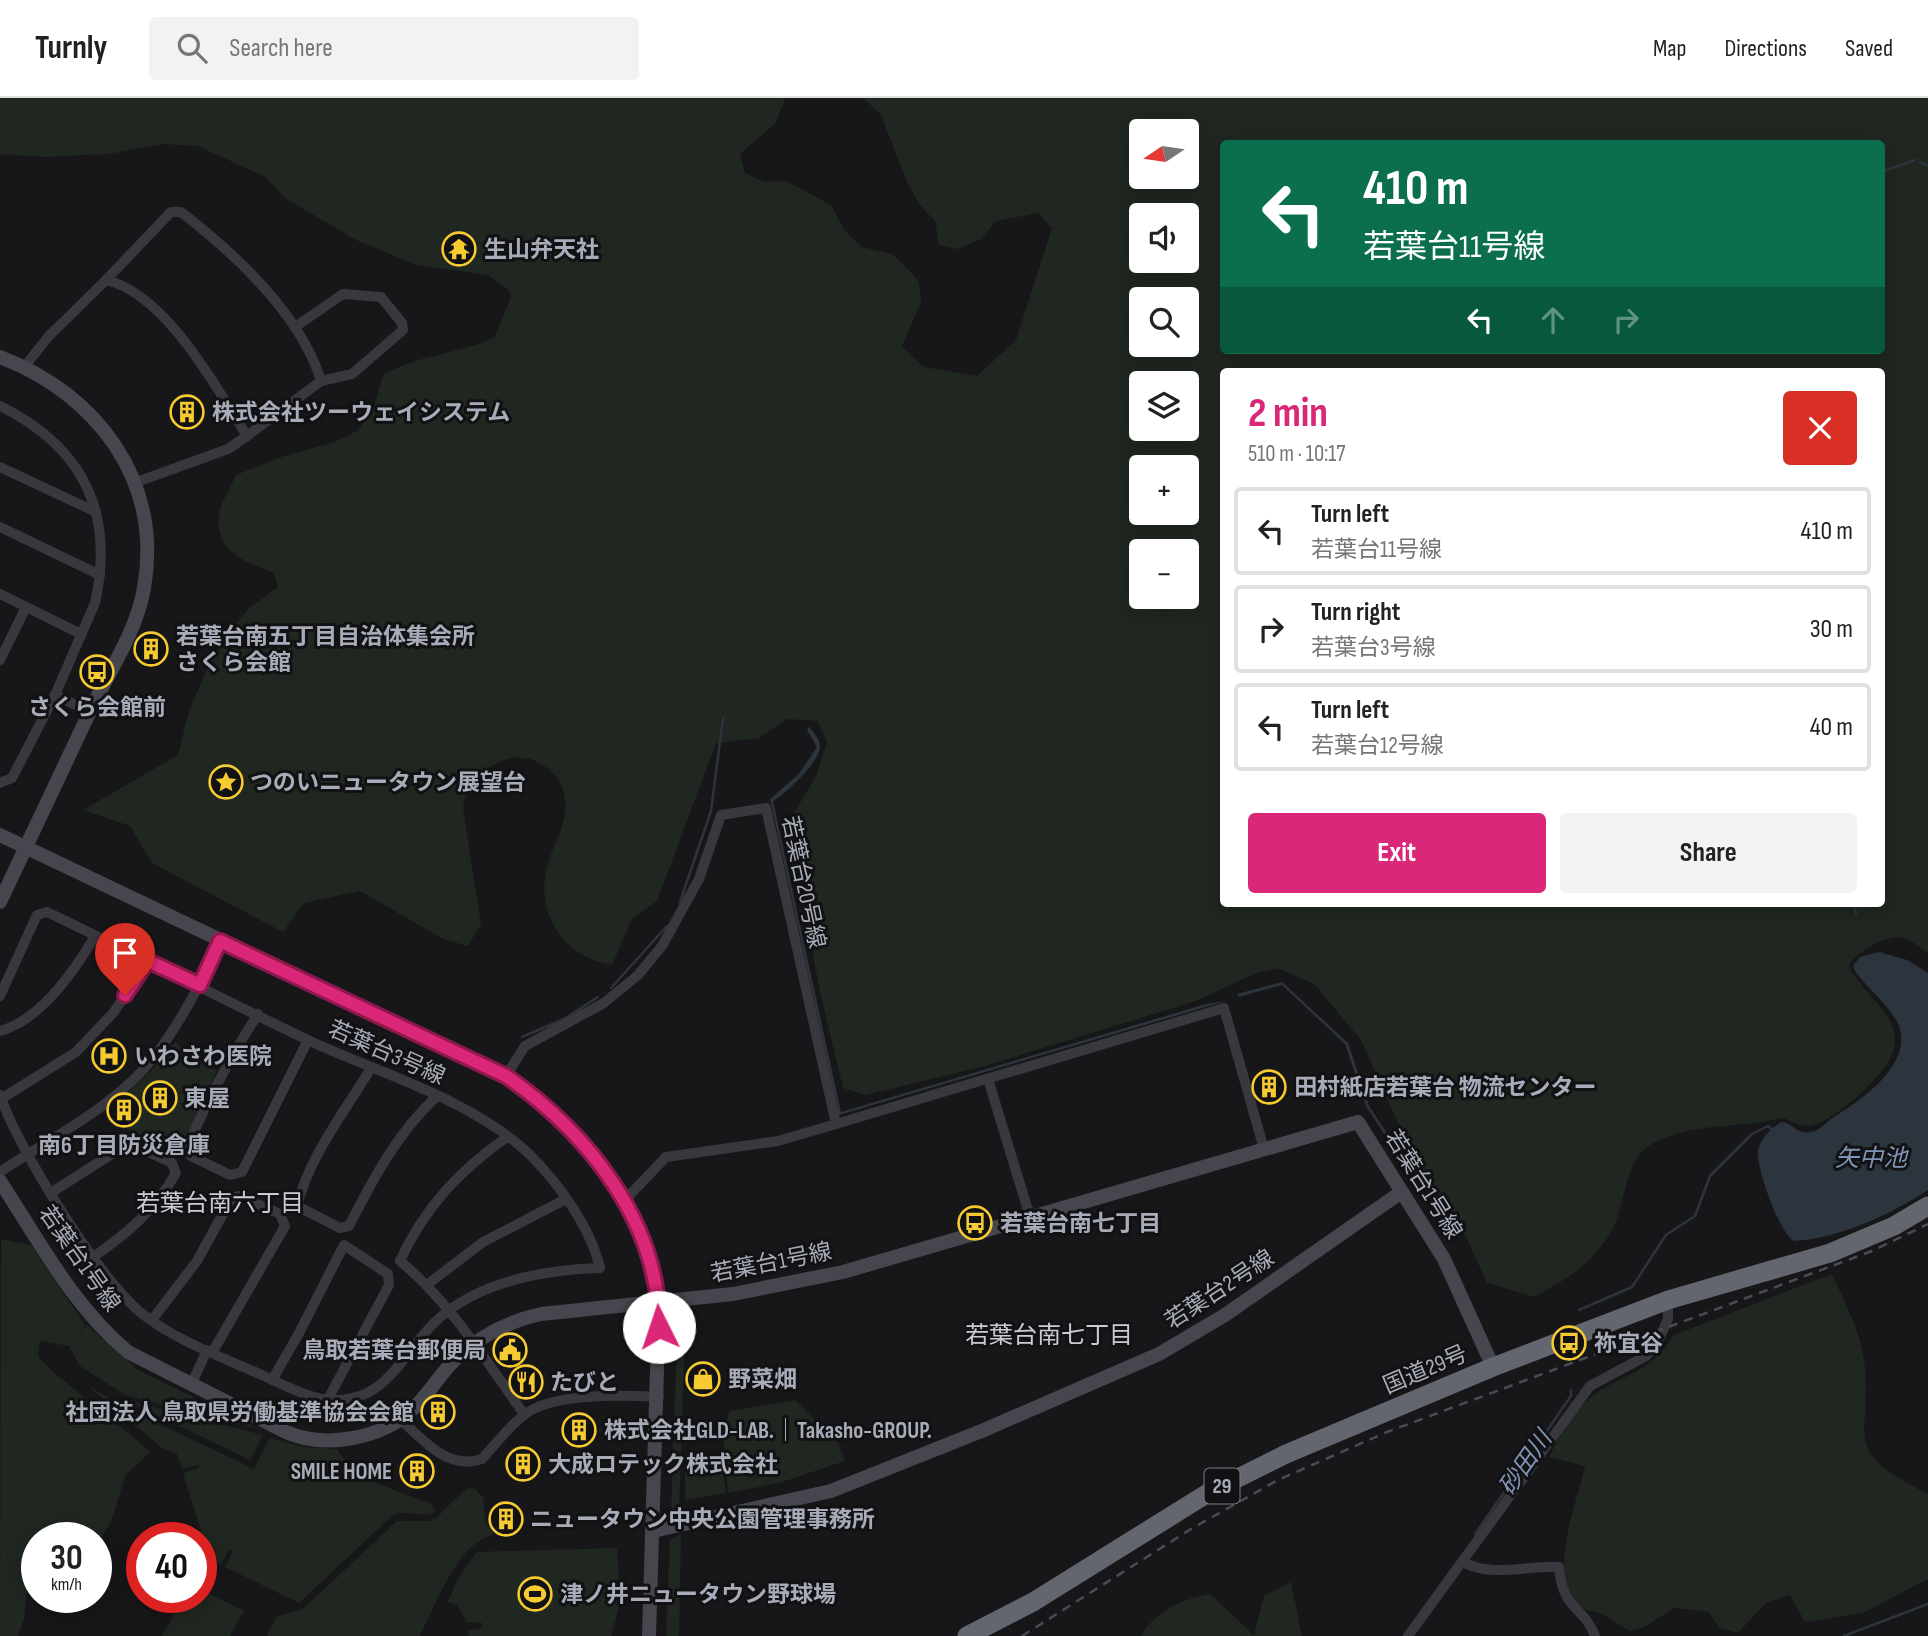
<!DOCTYPE html>
<meta charset="utf-8">
<style>
body{margin:0;font-family:"Sofia Sans Condensed","Noto Sans JP",sans-serif;background:#f2f2f2;color:#222;height:100vh;display:flex;flex-direction:column;font-size:26px;white-space:nowrap}
*{box-sizing:border-box;margin:0}
p{font-size:23px;color:#767676}
.icon{flex:none;width:38px;height:38px;fill:none;stroke:currentColor;stroke-width:2;stroke-linecap:round;stroke-linejoin:round}
.map{position:relative;flex:1;overflow:hidden}
.sheet{position:absolute;left:1220px;top:270px;width:665px;height:539px;display:flex;flex-direction:column;background:#fff;border-radius:7px;box-shadow:0 4px 18px #0003}
.sheet>*{flex:none}
.banner{position:absolute;left:1220px;top:42px;width:665px;height:214px;border-radius:7px;box-shadow:0 4px 18px #0003;background:#0b6e4f;color:#fff;overflow:hidden}
.needle{width:46px;rotate:257deg}
.controls{position:absolute;left:1129px;top:21px;display:grid;gap:14px}
.controls a{display:grid;place-items:center;width:70px;height:70px;border-radius:7px;background:#fff;box-shadow:0 4px 18px #0003;font-size:35px}
.speed{position:absolute;left:21px;top:1424px;display:flex;gap:14px;font-size:35px;font-weight:700;text-align:center}
.speed>*{display:grid;place-content:center;width:91px;height:91px;border-radius:50%;background:#fff;box-shadow:0 4px 18px #0003;line-height:1}
.speed small{font-size:18px;font-weight:400}
.speed .limit{border:10px solid #d22;background:#fff;color:#111}
.pin{position:absolute;display:grid;place-items:center;width:60px;height:60px;color:#fff;margin:-72px -30px;border-radius:50% 50% 50% 0;rotate:-45deg;box-shadow:0 0 7px #0007}
.pin .icon{rotate:45deg}
.me{position:absolute;width:77px;margin:-38px;rotate:356deg;stroke-linejoin:round;filter:drop-shadow(0 0 5px #0008)}
.turn{display:flex;align-items:center;gap:24px;height:147px;padding:0 28px;font-size:32px}
.turn .icon{width:91px;height:91px;stroke-width:2.5}
.turn b{display:block;font-size:49px;line-height:60px}
.lanes{display:flex;align-items:center;height:66px;padding:0 28px;background:#0003;justify-content:center;gap:35px;direction:ltr}
.lanes .off{opacity:.35}
.round{display:grid;place-items:center;flex:none;width:74px;height:74px;border-radius:7px;background:#f2f2f2}
.summary{display:flex;align-items:center;justify-content:space-between;height:119px;padding:0 28px}
h1{font-size:42px;font-weight:700;line-height:52px;color:#db2777}
.action{display:flex;gap:14px;margin-top:auto;padding:14px 28px}
.action a{flex:1;height:80px;border-radius:7px;background:#db2777;color:#fff;font-size:28px;font-weight:700;line-height:80px;text-align:center}
.action a+a{background:#f2f2f2;color:#222}
ul{padding:0;list-style:none}
li{display:flex;align-items:center;gap:21px;height:88px;margin:0 14px 10px;padding:0 14px;border:4px solid #e0e0e0;border-radius:7px}
li div{flex:1}
li b{display:block;font-size:26px}
li em{font-style:normal}
header{display:flex;align-items:center;gap:42px;box-sizing:border-box;height:98px;padding:0 35px;background:#fff;border-bottom:2px solid #e0e0e0}
header strong{font-size:33px}
nav{display:flex;gap:38px;margin-inline-start:auto;font-size:24px}
.search{width:490px;height:63px;background:#f2f2f2;display:flex;align-items:center;gap:18px;box-sizing:border-box;padding:0 24px;border-radius:7px;color:#767676;font-size:26px}
.map>svg:first-child{display:block}
</style>
<header>
<strong>Turnly</strong>
<div class="search"><svg class="icon" aria-label="search" viewBox="0 0 24 24"><circle cx="10" cy="10" r="6"/><path d="M15 15l6 6"/></svg>Search here</div>
<nav><a>Map</a><a>Directions</a><a>Saved</a></nav>
</header>
<div class="map">
<svg width="1928" height="1538" viewBox="0 0 1928 1538">
<rect width="100%" height="100%" fill="#171719"/>
<g fill="#1f2720" fill-rule="evenodd">
<path d="M0 0H785L776 25 740 56 745 75 764 84 786 83 831 107 845 133 862 149 892 156 904 167 919 184 921 204 902 249 924 269 977 278 1016 242 1052 130 1038 115 996 123 981 141 958 151 938 147 936 124 919 106 907 84 881 17 863 0H1928V856C1920 850 1909 839 1898 839 1881 840 1858 853 1849 867 1852 882 1883 906 1892 927 1895 935 1896 945 1893 954 1886 977 1834 1023 1811 1028 1799 1030 1792 1021 1781 1020 1739 1031 1687 1024 1650 1047 1623 1064 1626 1109 1611 1134 1589 1169 1569 1179 1535 1199L1487 1185 1467 1141 1413 1058 1361 942 1314 886 1277 870 1254 876 1196 903 981 969 865 997 843 990 820 894 788 725 816 678 827 644 818 623 787 621 759 640 716 645 657 803 632 821 612 867C570 861 539 824 545 780 549 745 577 721 560 684 556 677 548 670 541 666 509 646 468 676 463 710L481 826 468 848 443 841 360 793 304 805 283 834 152 765 130 728 83 712 178 657 189 613 212 559 247 512 278 489 274 475C247 465 214 453 219 418 220 405 231 389 236 377L284 358 335 344 357 333 373 312 383 277C417 257 458 256 494 240L511 199 510 193 488 177 417 167 356 142 285 100 265 79 198 48 164 46 108 56 45 59 0 56ZM1141 33H1186V79H1141ZM1223 46H1881V252H1223ZM1141 117H1186V163H1141ZM1141 201H1186V247H1141ZM1223 273H1881V805H1223ZM1141 285H1186V331H1141ZM1141 369H1186V415H1141ZM1141 453H1186V499H1141Z"/>
<path d="M175 944 217 973 185 1045 179 1043 184 1047 180 1056 131 1036 114 1007 152 972Z"/>
<path d="M1 1141 31 1147 85 1227 79 1236 87 1227 138 1272 259 1331 125 1297 80 1268 69 1248 40 1243 38 1258 51 1272 151 1354 126 1376 111 1424 96 1447V1440H37V1480L27 1493 24 1521 18 1538H0Z"/>
<path d="M1832 1176C1844 1203 1860 1232 1864 1262 1874 1344 1836 1349 1928 1396V1481L1863 1515 1805 1524 1790 1497 1767 1504 1738 1535 1719 1530 1709 1514 1674 1510 1643 1530 1630 1533C1620 1528 1611 1521 1602 1516 1596 1513 1586 1513 1581 1509 1544 1480 1578 1403 1585 1368L1549 1359C1560 1338 1577 1307 1598 1294 1632 1272 1649 1276 1674 1237Z"/>
<path d="M693 1216 685 1225 679 1417H675L671 1412 677 1243 683 1225Z"/>
<path d="M87 1287 124 1309 254 1371 269 1340 304 1349 337 1351C355 1383 399 1393 432 1406L435 1414C423 1421 407 1411 393 1417L299 1505 225 1469 233 1453 229 1452 221 1467 209 1459 183 1375 199 1370V1367L182 1371 177 1356 162 1350Z"/>
<path d="M126 1302 263 1337 250 1362Z"/>
<path d="M795 1302 838 1345 845 1363 779 1385 728 1395 723 1333 730 1313Z"/>
<path d="M721 1361 726 1395 685 1402V1369L692 1367 704 1370Z"/>
<path d="M467 1390 475 1391 483 1399 486 1427 492 1429 493 1437C457 1445 436 1507 420 1538H267L276 1519 303 1511 397 1423H429L436 1420Z"/>
<path d="M681 1436 679 1538H666L670 1442Z"/>
<path d="M617 1450 620 1506 611 1538H469L468 1532 482 1530 481 1524 467 1525 457 1507 448 1504 457 1482 477 1454Z"/>
<path d="M1291 1484 1302 1538H1141C1155 1513 1182 1501 1210 1496L1254 1537 1264 1498Z"/>
<path d="M201 1491 244 1513 230 1538H162L183 1500H201Z"/>
</g>
<g fill="#2c343d">
<path d="M809 629C814 635 820 641 820 649 819 664 786 696 773 703L841 1014 1206 906 1226 903 839 1017 770 701 799 676 817 649 807 632Z"/>
<path d="M1879 854 1907 862 1928 875V1092C1891 1116 1839 1141 1794 1143 1779 1135 1756 1069 1758 1053 1760 1040 1772 1029 1782 1024 1793 1025 1797 1037 1811 1034 1821 1032 1826 1024 1834 1019 1861 1002 1913 967 1899 928 1891 907 1856 881 1853 868L1860 859Z"/>
<path d="M1282 884 1348 945 1369 1008 1416 1079 1413 1081 1366 1008 1345 946 1282 887 1239 899 1237 896Z"/>
</g>
<g fill="none" stroke-linecap="round" stroke-linejoin="round">
<g stroke="#2c343d" stroke-width="2.5">
<path d="M1920 64 1928 68"/>
<path d="M1881 74 1915 62"/>
<path d="M680 804 711 713 723 621"/>
<path d="M1854 805 1856 816"/>
<path d="M611 890 667 828"/>
<path d="M522 939 564 921 598 899"/>
<path d="M1579 1212 1632 1189 1666 1137 1695 1118 1710 1078 1752 1036 1768 1028 1774 1033"/>
<path d="M1475 1436 1571 1298V1292"/>
<path d="M1844 1538 1928 1506"/>
</g>
<g stroke="#38383e" stroke-width="10">
<path d="M295 229 343 196 381 199 402 225 403 232 352 276 321 283"/>
<path d="M25 268 48 239 106 182C166 196 216 289 247 338L321 283C301 217 234 155 181 114H171L106 182"/>
<path d="M0 308C83 349 115 414 95 505L55 597 90 614"/>
<path d="M0 369 96 414"/>
<path d="M134 385 228 351 247 338"/>
<path d="M0 429 100 477"/>
<path d="M0 496 81 536"/>
<path d="M0 562 26 509"/>
<path d="M0 685 12 680 55 597"/>
<path d="M0 898 37 817 47 814C135 856 222 901 310 943 381 976 468 1000 527 1054 558 1084 590 1128 600 1170 542 1172 476 1183 433 1226 412 1247 394 1282 367 1295 328 1313 297 1293 262 1277 224 1260 172 1241 140 1214 98 1179 17 1049 0 997"/>
<path d="M258 916C230 959 207 1004 186 1051L191 1058 230 1077 242 1074 308 942"/>
<path d="M0 933C41 922 75 872 95 838"/>
<path d="M371 970C345 1013 309 1059 297 1108L340 1130 349 1128C373 1081 398 1034 436 999"/>
<path d="M506 978 525 948 604 905 638 877 662 848 699 781 721 717 766 710 836 1026 778 1043 666 1059 624 1103"/>
<path d="M988 981 1030 1119"/>
<path d="M1 1001 76 954 114 914 148 863"/>
<path d="M836 1026 1224 910 1264 1051"/>
<path d="M507 1039C460 1072 424 1110 400 1163 451 1205 486 1263 524 1316"/>
<path d="M0 1074C52 1039 115 1009 154 959 182 923 202 884 220 843"/>
<path d="M52 1094 129 1045 172 1065 176 1075C155 1112 128 1135 93 1159"/>
<path d="M428 1186 483 1144 566 1101"/>
<path d="M152 1222 197 1163 231 1101 239 1098 280 1116 285 1128 212 1255"/>
<path d="M272 1282 298 1237 344 1147 388 1176 389 1187 328 1301"/>
<path d="M191 1287 207 1252"/>
<path d="M400 1321C423 1342 448 1373 482 1361 495 1347 508 1329 524 1317 552 1294 624 1297 659 1299"/>
<path d="M1463 1464C1492 1480 1527 1467 1559 1469 1562 1512 1583 1507 1595 1538"/>
<path d="M1408 1538 1590 1288 1646 1258 1656 1248 1668 1221V1202"/>
</g>
<g stroke="#46474e" stroke-width="14">
<path d="M0 259C97 296 163 383 144 490 137 532 111 570 93 607 62 672 31 738 0 804"/>
<path d="M0 737 506 978 526 992 592 1054 633 1118 646 1152 659 1205 649 1538"/>
<path d="M0 1083C39 1143 73 1208 128 1254L286 1334C324 1351 381 1341 412 1312 430 1295 442 1272 461 1256 485 1235 510 1223 541 1216L733 1196 843 1174 1358 1024 1444 1161 1493 1269"/>
<path d="M653 1433 831 1393 984 1332 1159 1256 1225 1217 1400 1095"/>
</g>
<path stroke="#63656f" stroke-width="19" d="M967 1538 1033 1504 1208 1395 1286 1356 1493 1269 1668 1202 1830 1155 1894 1128 1928 1108"/>
<path stroke="#4b4c53" stroke-width="2.5" stroke-dasharray="9 7" stroke-linecap="butt" d="M1022 1538 1191 1431 1278 1382 1387 1334 1872 1153 1928 1126"/>
</g>
<g fill="none" stroke-linecap="round" stroke-linejoin="round">
<defs>
<path id="route" d="M125 897 148 863 200 887 220 843 506 978C588 1035 660 1125 659 1229"/>
</defs>
<use href="#route" stroke="#8e194d" stroke-width="18"/>
<use href="#route" stroke="#db2777" stroke-width="12"/>
</g>
<defs>
<symbol id="temple-ring" viewBox="-11 -11 22 22"><circle r="9.5" fill="#121214" stroke="#f6ca31" stroke-width="1.5"/><path d="M0-6L5-2H3V0L6.5 2.5H4V6H1.5V3h-3V6H-4V2.5H-6.5L-3 0V-2H-5Z" fill="#f6ca31"/></symbol>
<symbol id="building-ring" viewBox="-11 -11 22 22"><circle r="9.5" fill="#121214" stroke="#f6ca31" stroke-width="1.5"/><path d="M-4-6H4V6H1V3H-1V6H-4ZM-2.5-4.3h1.7v1.8h-1.7ZM.8-4.3h1.7v1.8H.8ZM-2.5-1h1.7V.8h-1.7ZM.8-1h1.7V.8H.8Z" fill="#f6ca31"/></symbol>
<symbol id="bus-ring" viewBox="-11 -11 22 22"><circle r="9.5" fill="#121214" stroke="#f6ca31" stroke-width="1.5"/><path d="M-5-6H5V4H4V6H2V4H-2V6H-4V4H-5ZM-3.5-4V0h7V-4ZM-3.5 1.2v1.5H-2V1.2ZM2 1.2v1.5H3.5V1.2Z" fill="#f6ca31"/></symbol>
<symbol id="sight-ring" viewBox="-11 -11 22 22"><circle r="9.5" fill="#121214" stroke="#f6ca31" stroke-width="1.5"/><path d="M0-6L1.8-2.2L6-1.7L2.9 1.2L3.7 5.4L0 3.3L-3.7 5.4L-2.9 1.2L-6-1.7L-1.8-2.2Z" fill="#f6ca31"/></symbol>
<symbol id="hospital-ring" viewBox="-11 -11 22 22"><circle r="9.5" fill="#121214" stroke="#f6ca31" stroke-width="1.5"/><path d="M-5-5h3v3.5h4V-5h3V5h-3V1.5h-4V5h-3Z" fill="#f6ca31"/></symbol>
<symbol id="civic-ring" viewBox="-11 -11 22 22"><circle r="9.5" fill="#121214" stroke="#f6ca31" stroke-width="1.5"/><path d="M-.6-6.5H3V-4.5H.6V-3L4-1V1h2V6H-6V1h2V-1L-.6-3ZM-1.2 2.5V6h2.4V2.5Z" fill="#f6ca31"/></symbol>
<symbol id="shop-ring" viewBox="-11 -11 22 22"><circle r="9.5" fill="#121214" stroke="#f6ca31" stroke-width="1.5"/><path d="M-5-2.5h2.3a2.7 3.5 0 0 1 5.4 0H5L5.5 6h-11ZM-1.5-2.5h3a1.5 2.3 0 0 0-3 0Z" fill="#f6ca31"/></symbol>
<symbol id="restaurant-ring" viewBox="-11 -11 22 22"><circle r="9.5" fill="#121214" stroke="#f6ca31" stroke-width="1.5"/><path d="M-5-6h1v4h1v-4h1v4h1v-4h1v5L-1.5 .5V6h-2V.5L-5-1ZM5-6V6H3V1.5H1.5Q1.5-4 5-6Z" fill="#f6ca31"/></symbol>
<symbol id="stadium-ring" viewBox="-11 -11 22 22"><circle r="9.5" fill="#121214" stroke="#f6ca31" stroke-width="1.5"/><path d="M0-5a6.5 5 0 1 0 0 10a6.5 5 0 1 0 0-10ZM-3.5-1.8h7v3.6h-7Z" fill="#f6ca31"/></symbol>
</defs>
<g fill-rule="evenodd">
<use href="#temple-ring" x="440" y="132" width="38" height="38"/>
<use href="#building-ring" x="168" y="295" width="38" height="38"/>
<use href="#building-ring" x="132" y="532" width="38" height="38"/>
<use href="#bus-ring" x="78" y="555" width="38" height="38"/>
<use href="#sight-ring" x="207" y="665" width="38" height="38"/>
<use href="#hospital-ring" x="90" y="939" width="38" height="38"/>
<use href="#building-ring" x="1250" y="970" width="38" height="38"/>
<use href="#building-ring" x="141" y="981" width="38" height="38"/>
<use href="#building-ring" x="105" y="993" width="38" height="38"/>
<use href="#bus-ring" x="956" y="1106" width="38" height="38"/>
<use href="#bus-ring" x="1550" y="1226" width="38" height="38"/>
<use href="#civic-ring" x="491" y="1233" width="38" height="38"/>
<use href="#shop-ring" x="684" y="1262" width="38" height="38"/>
<use href="#restaurant-ring" x="507" y="1265" width="38" height="38"/>
<use href="#building-ring" x="419" y="1295" width="38" height="38"/>
<use href="#building-ring" x="560" y="1313" width="38" height="38"/>
<use href="#building-ring" x="504" y="1347" width="38" height="38"/>
<use href="#building-ring" x="398" y="1354" width="38" height="38"/>
<use href="#building-ring" x="487" y="1402" width="38" height="38"/>
<use href="#stadium-ring" x="516" y="1477" width="38" height="38"/>
</g>
<g text-anchor="middle" stroke-width="6" stroke-linejoin="round" paint-order="stroke">
<rect fill="#121214" stroke="#7b7e88" stroke-width="2" x="1204.5" y="1370.5" width="35" height="35" rx="5"/>
<g font-size="21" font-weight="bold" fill="#a8acb9">
<text x="1222" y="1395">29</text>
</g>
<g font-size="23" font-weight="bold" fill="#a8acb9" stroke="#121214" text-anchor="start">
<text x="484" y="159">生山弁天社</text>
<text x="212" y="322">株式会社ツーウェイシステム</text>
<text x="176" y="546">若葉台南五丁目自治体集会所<tspan x="176" dy="26">さくら会館</tspan></text>
<text x="97" y="617" text-anchor="middle">さくら会館前</text>
<text x="250" y="692">つのいニュータウン展望台</text>
<text x="134" y="966">いわさわ医院</text>
<text x="1294" y="997">田村紙店若葉台 物流センター</text>
<text x="184" y="1008">東屋</text>
<text x="124" y="1055" text-anchor="middle">南6丁目防災倉庫</text>
<text x="1000" y="1133">若葉台南七丁目</text>
<text x="1594" y="1253">祢宜谷</text>
<text x="486" y="1260" text-anchor="end">鳥取若葉台郵便局</text>
<text x="728" y="1289">野菜畑</text>
<text x="550" y="1292">たびと</text>
<text x="414" y="1322" text-anchor="end">社団法人 鳥取県労働基準協会会館</text>
<text x="604" y="1340">株式会社GLD-LAB.｜Takasho-GROUP.</text>
<text x="548" y="1374">大成ロテック株式会社</text>
<text x="392" y="1381" text-anchor="end">SMILE HOME</text>
<text x="530" y="1429">ニュータウン中央公園管理事務所</text>
<text x="560" y="1504">津ノ井ニュータウン野球場</text>
</g>
<g font-size="23" fill="#a8acb9" stroke="#121214">
<text transform="translate(804 784) rotate(78)" y="8">若葉台20号線</text>
<text transform="translate(387 954) rotate(24)" y="8">若葉台3号線</text>
<text transform="translate(1424 1086) rotate(58)" y="8">若葉台1号線</text>
<text transform="translate(80 1160) rotate(55)" y="8">若葉台1号線</text>
<text transform="translate(771 1164) rotate(-11)" y="8">若葉台1号線</text>
<text transform="translate(1219 1191) rotate(-33)" y="8">若葉台2号線</text>
<text transform="translate(1425 1271) rotate(-23)" y="8">国道29号</text>
</g>
<g font-size="24" font-style="italic" fill="#7f95b5" stroke="#121214">
<text x="1871" y="1068">矢中池</text>
<text transform="translate(1525 1365) rotate(-55)" y="8">砂田川</text>
</g>
<g font-size="24" fill="#cacbd5" stroke="#121214">
<text x="220" y="1113">若葉台南六丁目</text>
<text x="1049" y="1245">若葉台南七丁目</text>
</g>
</g>
</svg>
<div class="controls">
<a><svg class="needle" viewBox="-14 -14 28 28"><path d="M0-13l5 13h-10z" fill="#e53935"/><path d="M0 13l5-13h-10z" fill="#767676"/></svg></a>
<a><svg class="icon" aria-label="sound" viewBox="0 0 24 24"><path d="M4 9h4l5-4v14l-5-4H4zM17 9q2 3 0 6"/></svg></a>
<a><svg class="icon" aria-label="search" viewBox="0 0 24 24"><circle cx="10" cy="10" r="6"/><path d="M15 15l6 6"/></svg></a>
<a><svg class="icon" aria-label="layers" viewBox="0 0 24 24"><path d="M12 4l9 5-9 5-9-5zM3 14l9 5 9-5"/></svg></a>
<a>+</a>
<a>−</a>
</div>
<div class="speed"><div>30<small>km/h</small></div><div class="limit">40</div></div>
<div class="pin" style="left:125px;top:897px;background:#d93025"><svg class="icon" aria-label="arrive" viewBox="0 0 24 24"><path d="M6 21V4h12l-3 4 3 4H6"/></svg></div>
<svg class="me" style="left:659px;top:1229px" viewBox="-20 -20 40 40"><circle r="19" fill="#fff"/><path d="M0-13L10 11 0 6-10 11z" fill="#db2777"/></svg>
<div class="banner">
<div class="turn"><svg class="icon" aria-label="left" viewBox="0 0 24 24"><path d="M17 20v-9H6M10 6l-5 5 5 5"/></svg><div><b>410 m</b>若葉台11号線</div></div>
<div class="lanes"><svg class="icon" aria-label="left" viewBox="0 0 24 24"><path d="M17 20v-9H6M10 6l-5 5 5 5"/></svg><svg class="icon off" aria-label="ahead" viewBox="0 0 24 24"><path d="M12 20V5M6 11l6-6 6 6"/></svg><svg class="icon off" aria-label="right" viewBox="0 0 24 24"><path d="M7 20v-9h11M14 6l5 5-5 5"/></svg></div>
</div>
<section class="sheet">
<div class="summary"><div><h1>2 min</h1><p>510 m · 10:17</p></div><a class="round" style="background:#d93025;color:#fff"><svg class="icon" aria-label="close" viewBox="0 0 24 24"><path d="M6 6l12 12M18 6L6 18"/></svg></a></div>
<ul>
<li><svg class="icon" aria-label="left" viewBox="0 0 24 24"><path d="M17 20v-9H6M10 6l-5 5 5 5"/></svg><div><b>Turn left</b><p>若葉台11号線</p></div><em>410 m</em></li>
<li><svg class="icon" aria-label="right" viewBox="0 0 24 24"><path d="M7 20v-9h11M14 6l5 5-5 5"/></svg><div><b>Turn right</b><p>若葉台3号線</p></div><em>30 m</em></li>
<li><svg class="icon" aria-label="left" viewBox="0 0 24 24"><path d="M17 20v-9H6M10 6l-5 5 5 5"/></svg><div><b>Turn left</b><p>若葉台12号線</p></div><em>40 m</em></li>
</ul>
<div class="action"><a>Exit</a><a>Share</a></div>
</section>
</div>
